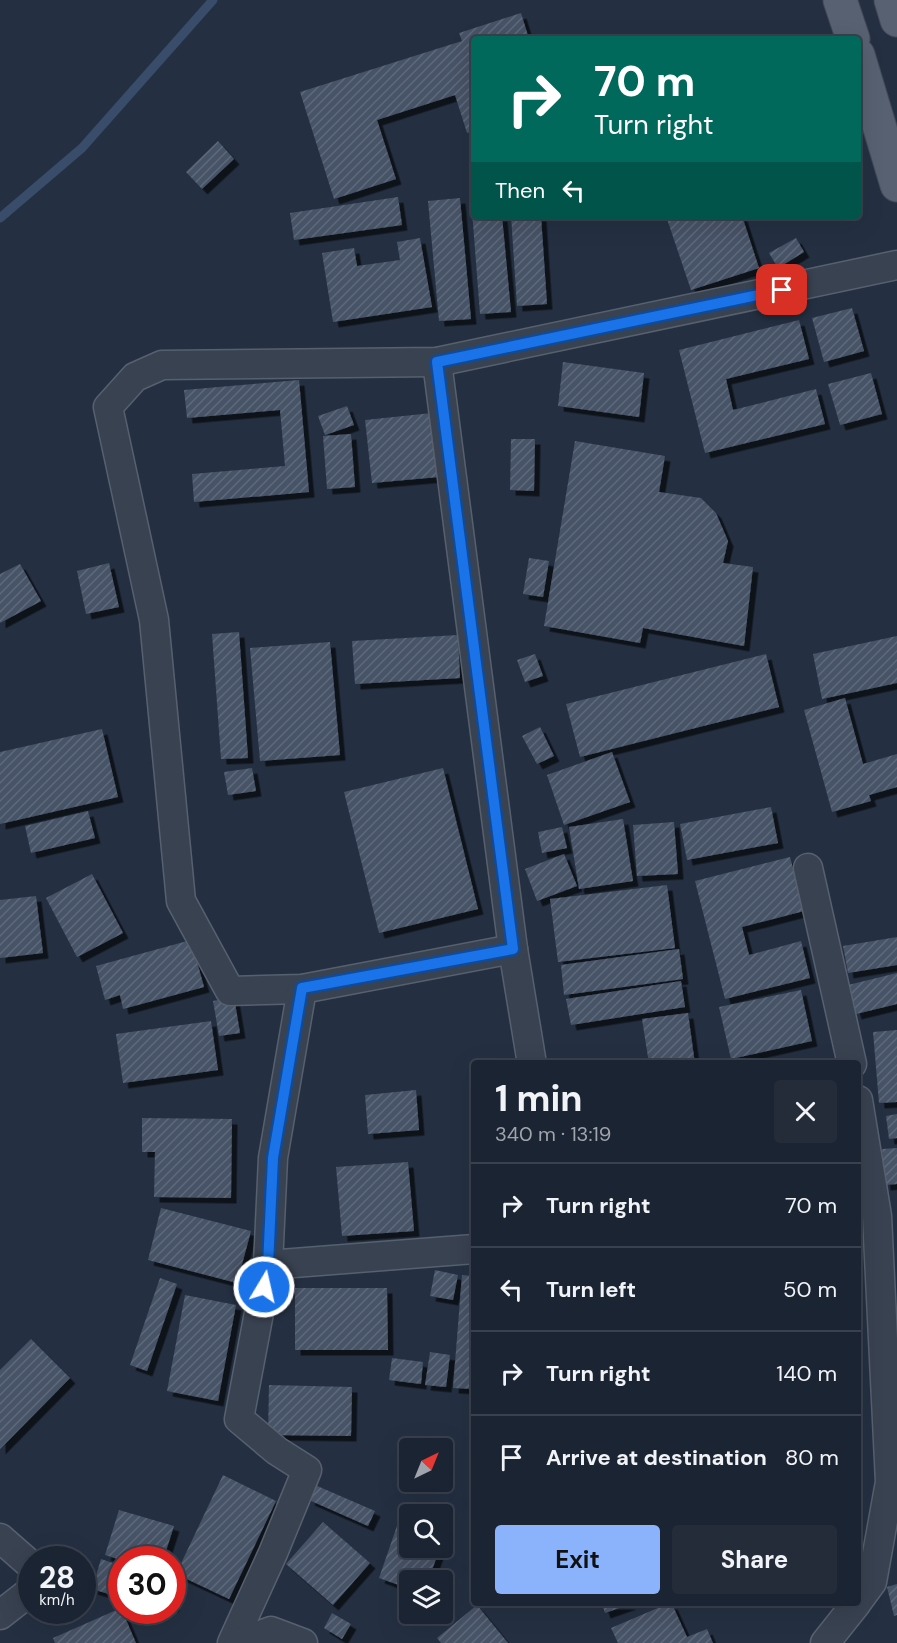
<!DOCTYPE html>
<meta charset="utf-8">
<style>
body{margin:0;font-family:"DM Sans",sans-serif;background:#242c3a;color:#f1f3f6;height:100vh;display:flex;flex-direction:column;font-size:22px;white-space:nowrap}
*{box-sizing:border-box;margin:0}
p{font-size:20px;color:#a0a4ac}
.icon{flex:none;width:33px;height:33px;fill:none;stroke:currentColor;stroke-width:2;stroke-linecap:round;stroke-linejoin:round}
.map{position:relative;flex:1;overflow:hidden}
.details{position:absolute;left:471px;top:1060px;width:390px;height:546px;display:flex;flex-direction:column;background:#1b2432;border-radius:6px;box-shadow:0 6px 24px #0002,0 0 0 2px #39414d}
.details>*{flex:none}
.hud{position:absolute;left:471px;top:36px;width:390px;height:183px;border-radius:6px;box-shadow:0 6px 24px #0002,0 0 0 2px #39414d;background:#00695c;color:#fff;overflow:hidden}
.needle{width:39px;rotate:43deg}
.controls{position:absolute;left:399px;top:1438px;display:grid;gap:12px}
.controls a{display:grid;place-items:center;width:54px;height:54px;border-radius:6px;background:#1b2432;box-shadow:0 6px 24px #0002,0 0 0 2px #39414d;font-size:30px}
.speed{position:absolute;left:18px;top:1546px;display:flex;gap:12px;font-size:30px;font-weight:700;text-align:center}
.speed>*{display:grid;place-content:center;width:78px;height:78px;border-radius:50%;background:#1b2432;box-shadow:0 6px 24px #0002,0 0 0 2px #39414d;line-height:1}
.speed small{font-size:15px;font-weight:400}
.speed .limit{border:9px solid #d22;background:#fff;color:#111}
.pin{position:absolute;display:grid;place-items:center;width:51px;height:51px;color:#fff;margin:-26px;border-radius:12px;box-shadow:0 3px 9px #0006}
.me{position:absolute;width:66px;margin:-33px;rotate:9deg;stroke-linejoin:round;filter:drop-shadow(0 0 4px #0008)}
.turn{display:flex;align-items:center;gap:21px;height:126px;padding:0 24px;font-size:27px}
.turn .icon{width:78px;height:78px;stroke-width:2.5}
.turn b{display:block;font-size:42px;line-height:51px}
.then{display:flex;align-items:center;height:57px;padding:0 24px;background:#0003;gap:12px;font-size:22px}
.round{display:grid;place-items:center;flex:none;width:63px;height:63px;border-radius:6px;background:#242c3a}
.headline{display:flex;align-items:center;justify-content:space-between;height:102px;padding:0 24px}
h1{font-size:36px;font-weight:700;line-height:45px}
.primary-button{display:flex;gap:12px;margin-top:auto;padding:12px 24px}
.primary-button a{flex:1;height:69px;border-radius:6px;background:#8ab3fc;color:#111;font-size:24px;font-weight:700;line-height:69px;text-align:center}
.primary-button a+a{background:#242c3a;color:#f1f3f6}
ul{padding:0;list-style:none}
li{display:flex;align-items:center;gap:18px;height:84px;padding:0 24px;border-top:2px solid #39414d}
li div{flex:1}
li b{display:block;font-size:22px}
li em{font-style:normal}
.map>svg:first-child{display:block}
</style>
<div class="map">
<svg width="897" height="1643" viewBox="0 0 897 1643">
<defs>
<pattern id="building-hatch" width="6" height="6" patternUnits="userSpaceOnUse" patternTransform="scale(1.5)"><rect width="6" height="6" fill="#465266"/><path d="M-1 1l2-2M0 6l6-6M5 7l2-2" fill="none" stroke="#5e697b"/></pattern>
<filter id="shadow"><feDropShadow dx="5.5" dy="5.5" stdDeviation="0" flood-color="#0009"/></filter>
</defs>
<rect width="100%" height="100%" fill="#243042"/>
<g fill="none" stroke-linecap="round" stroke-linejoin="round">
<path stroke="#394d6b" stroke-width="9" d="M0 218 82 148 213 0"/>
</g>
<g fill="url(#building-hatch)" filter="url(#shadow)">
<path d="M521 13 529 39H474V131L467 133 455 95 377 120 396 179 334 199 300 92 462 41 459 33Z"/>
<path d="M218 141 234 159 202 189 186 172Z"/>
<path d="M398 197 402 225 294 240 290 213Z"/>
<path d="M474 197V216H502L511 312 480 314 471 198Z"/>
<path d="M460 198 471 319 439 321 428 201Z"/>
<path d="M511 216H541L547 304 517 306Z"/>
<path d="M666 216H742L759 268 691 290Z"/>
<path d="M420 238 432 307 333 322 322 253 354 248 357 266 400 260 397 242Z"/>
<path d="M796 238 804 252 778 268 769 253Z"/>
<path d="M852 308 864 351 824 362 812 318Z"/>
<path d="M799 320 809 359 726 379 733 410 816 389 825 424 705 453 679 350Z"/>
<path d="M563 362 644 373 639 417 558 406Z"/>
<path d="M871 373 882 414 840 425 828 384Z"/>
<path d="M299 380 309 492 194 502 192 474 285 466 280 410 187 418 184 390Z"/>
<path d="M347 406 354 425 325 435 318 416Z"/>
<path d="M432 413 439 477 372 483 365 420Z"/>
<path d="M351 434 355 487 327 489 323 436Z"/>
<path d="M511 439H535L534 491 510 490Z"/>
<path d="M575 441 665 456 659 492 701 498 716 513 728 541 723 563 753 567 744 646 643 628 640 643 544 626Z"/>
<path d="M529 558 549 561 543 597 523 594Z"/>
<path d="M109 563 119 607 86 614 77 571Z"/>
<path d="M20 564 41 601 0 623V574Z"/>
<path d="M239 632 248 758 221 759 212 634Z"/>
<path d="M458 635 460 678 355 684 352 641Z"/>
<path d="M897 636V683L822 699 813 654Z"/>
<path d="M330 642 340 755 260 761 250 648Z"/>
<path d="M535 654 543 676 525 682 517 660Z"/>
<path d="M766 654 779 707 580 757 566 704Z"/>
<path d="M845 698 863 764 897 754V787L869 795 871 801 832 812 804 710Z"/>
<path d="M540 727 554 756 537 764 522 736Z"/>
<path d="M102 729 118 797 0 824V752Z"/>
<path d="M612 752 630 802 564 825 547 775Z"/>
<path d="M252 768 256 791 228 795 224 772Z"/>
<path d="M443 768 478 909 379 933 344 792Z"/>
<path d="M771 807 778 843 687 860 680 824Z"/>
<path d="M88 811 95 838 31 853 25 826Z"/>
<path d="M623 819 633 881 579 889 569 827Z"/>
<path d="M674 822 678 874 637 876 633 825Z"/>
<path d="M562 827 567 848 542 853 538 832Z"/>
<path d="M564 854 577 886 537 901 525 869Z"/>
<path d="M790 857 804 911 742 927 749 955 801 941 810 978 725 999 695 881Z"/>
<path d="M92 874 123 933 77 957 46 898Z"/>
<path d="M667 885 675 948 558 962 550 899Z"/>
<path d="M36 896 43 953 0 958V900Z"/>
<path d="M897 937V965L848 973 843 946Z"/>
<path d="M191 940 204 987 123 1009 120 995 105 1000 96 966Z"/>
<path d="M679 949 683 979 564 995 561 965Z"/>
<path d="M897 973V1004L856 1014 848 985Z"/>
<path d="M681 981 685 1007 571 1025 566 999Z"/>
<path d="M801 990 812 1041 731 1059 719 1007Z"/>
<path d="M234 997 240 1033 219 1036 213 1001Z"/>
<path d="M688 1013 695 1064H649L642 1019Z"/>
<path d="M211 1021 218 1070 123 1083 116 1034Z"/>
<path d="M897 1030V1102L879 1103 873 1032Z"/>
<path d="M416 1090 419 1130 368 1134 365 1095Z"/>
<path d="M897 1114V1138L889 1139 886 1116Z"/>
<path d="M142 1118 232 1119 231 1198 154 1197 155 1152H142Z"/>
<path d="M897 1148V1184L885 1185 882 1149Z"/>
<path d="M408 1162 414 1231 342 1236 336 1167Z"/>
<path d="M161 1208 251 1231 237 1283 148 1260Z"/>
<path d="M435 1270 458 1275 453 1300 430 1296Z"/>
<path d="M462 1275 474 1276V1389L453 1388Z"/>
<path d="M160 1278 177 1284 147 1371 130 1365Z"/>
<path d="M295 1288H387L388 1350H295Z"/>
<path d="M185 1295 236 1305 218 1401 167 1391Z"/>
<path d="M31 1339 70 1378 0 1449V1370Z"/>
<path d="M430 1352 450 1355 446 1387 425 1385Z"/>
<path d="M392 1358 423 1362 421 1384 389 1380Z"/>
<path d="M269 1385 352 1387 351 1436 268 1435Z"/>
<path d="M223 1475 276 1501 229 1599 176 1574Z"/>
<path d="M315 1485 375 1511 368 1526 309 1500Z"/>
<path d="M119 1510 174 1526 163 1560H121L105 1555Z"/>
<path d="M323 1522 370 1563 333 1605 286 1564Z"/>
<path d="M398 1523 410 1528V1548H440L428 1581H410V1589L379 1578Z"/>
<path d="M101 1559 122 1566V1598L92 1589Z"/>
<path d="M172 1583 180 1586 173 1607H172Z"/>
<path d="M897 1584V1615L894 1616 887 1587Z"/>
<path d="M602 1604H631L605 1613Z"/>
<path d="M667 1604H672L687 1637 707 1629 713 1643H618L611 1628Z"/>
<path d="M477 1605 508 1643H441L437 1638Z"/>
<path d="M121 1608 136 1643H55L53 1638Z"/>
<path d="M332 1613 351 1624 342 1639 324 1628Z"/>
</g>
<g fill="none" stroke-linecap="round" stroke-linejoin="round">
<defs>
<g id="minor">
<path d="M437 362 513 949 532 1064"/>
<path d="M808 868 852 1064"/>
<path d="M513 949 302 989 230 991 181 901 154 620 108 407 135 377 162 365 437 362 897 265"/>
<path d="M858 1100 877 1216 890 1482 872 1582 858 1601"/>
<path d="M268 1265 474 1249"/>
<path d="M0 1538 32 1566"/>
<path d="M0 1615 32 1590"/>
<path d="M232 1643 273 1553 307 1470 277 1451 239 1419 268 1265 273 1158 302 989"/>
<path d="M239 1643 271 1631 303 1643"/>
<path d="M825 1643 856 1604"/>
</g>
<g id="major">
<path d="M840 0 853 39"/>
<path d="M891 0 897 20"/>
<path d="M858 55 897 185"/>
</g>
</defs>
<use href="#minor" stroke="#57606e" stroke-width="31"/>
<use href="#major" stroke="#434b5a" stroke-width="35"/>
<use href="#minor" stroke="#394251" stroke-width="28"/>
<use href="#major" stroke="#576171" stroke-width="33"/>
</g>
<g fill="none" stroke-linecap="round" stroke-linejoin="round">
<defs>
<path id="route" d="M264 1287 268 1265 273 1158 302 988 513 949 437 362 782 290"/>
</defs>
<use href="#route" stroke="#114b97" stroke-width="15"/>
<use href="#route" stroke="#1a73e8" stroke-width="10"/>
</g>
</svg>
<div class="controls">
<a><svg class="needle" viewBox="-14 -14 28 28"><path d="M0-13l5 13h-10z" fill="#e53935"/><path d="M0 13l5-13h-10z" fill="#a0a4ac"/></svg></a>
<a><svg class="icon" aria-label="search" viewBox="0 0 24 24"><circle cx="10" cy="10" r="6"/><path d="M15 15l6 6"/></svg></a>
<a><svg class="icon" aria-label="layers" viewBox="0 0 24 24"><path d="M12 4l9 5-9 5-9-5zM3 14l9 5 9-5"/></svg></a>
</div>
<div class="speed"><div>28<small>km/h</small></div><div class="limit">30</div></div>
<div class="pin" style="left:782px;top:290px;background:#d93025"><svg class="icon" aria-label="arrive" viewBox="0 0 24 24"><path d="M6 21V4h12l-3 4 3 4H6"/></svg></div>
<svg class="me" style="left:264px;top:1287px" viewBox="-20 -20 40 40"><circle r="17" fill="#1a73e8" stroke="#fff" stroke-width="3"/><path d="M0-11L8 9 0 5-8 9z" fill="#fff"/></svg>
<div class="hud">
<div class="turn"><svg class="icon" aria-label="right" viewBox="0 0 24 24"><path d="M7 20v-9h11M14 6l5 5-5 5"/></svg><div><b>70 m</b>Turn right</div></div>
<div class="then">Then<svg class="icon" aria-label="left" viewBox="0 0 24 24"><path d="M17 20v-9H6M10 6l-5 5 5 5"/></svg></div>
</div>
<section class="details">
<div class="headline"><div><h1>1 min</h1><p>340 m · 13:19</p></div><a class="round"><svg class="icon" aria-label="close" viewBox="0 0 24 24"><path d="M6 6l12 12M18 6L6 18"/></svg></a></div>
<ul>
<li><svg class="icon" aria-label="right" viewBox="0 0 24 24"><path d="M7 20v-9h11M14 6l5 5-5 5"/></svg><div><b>Turn right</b></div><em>70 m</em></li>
<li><svg class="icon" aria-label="left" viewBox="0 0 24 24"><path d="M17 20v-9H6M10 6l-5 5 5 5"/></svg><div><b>Turn left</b></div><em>50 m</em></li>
<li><svg class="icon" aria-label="right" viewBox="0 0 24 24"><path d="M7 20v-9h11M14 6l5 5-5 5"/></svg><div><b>Turn right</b></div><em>140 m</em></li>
<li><svg class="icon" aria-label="arrive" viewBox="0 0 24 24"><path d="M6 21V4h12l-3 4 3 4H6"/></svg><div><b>Arrive at destination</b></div><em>80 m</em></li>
</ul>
<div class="primary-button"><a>Exit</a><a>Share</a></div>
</section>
</div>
